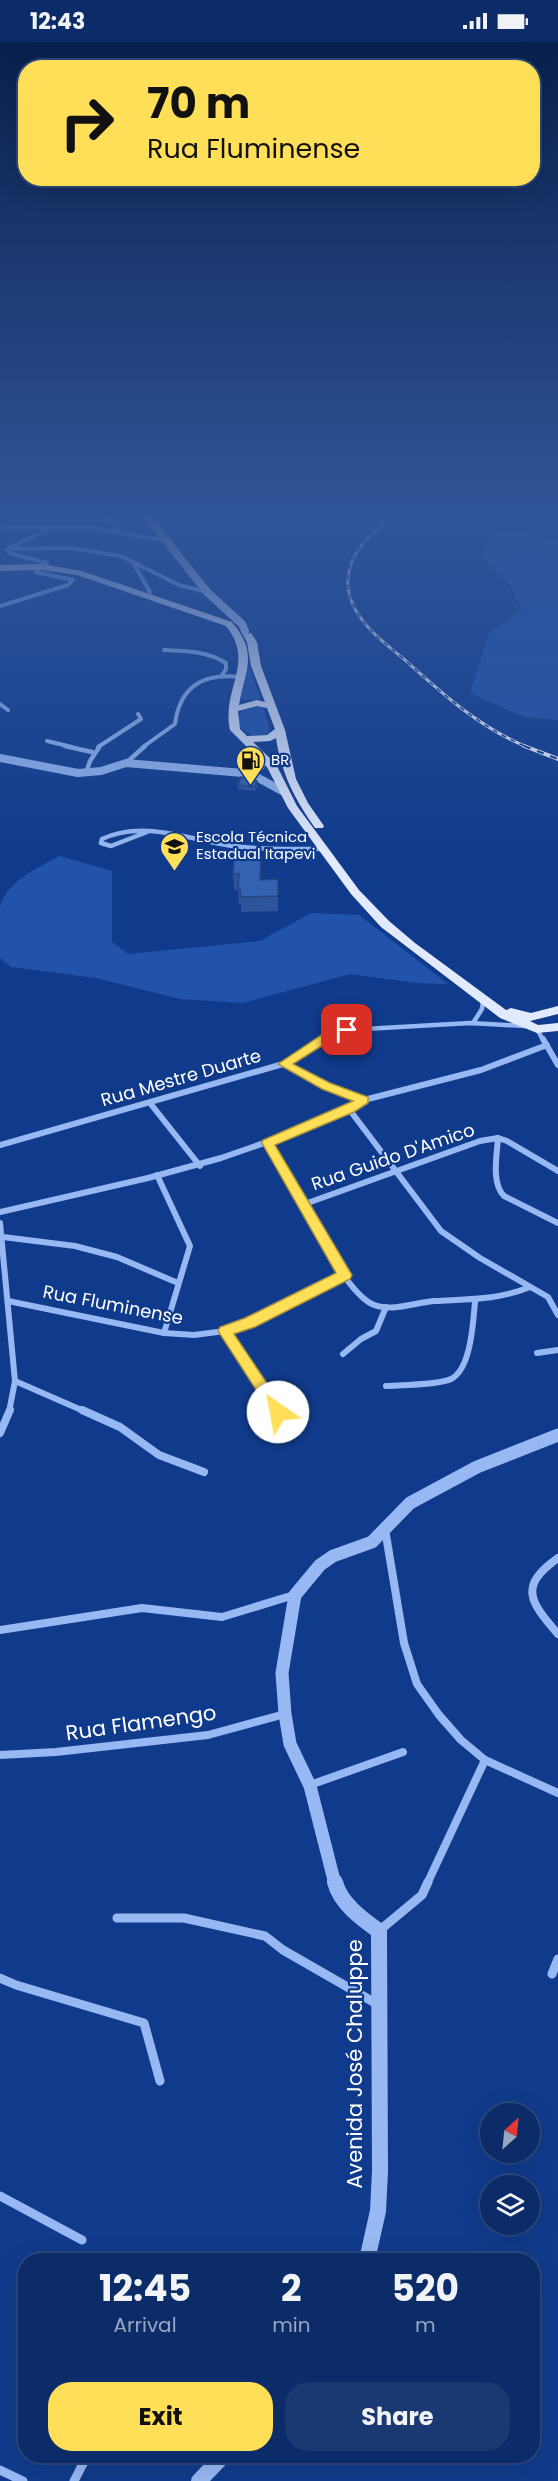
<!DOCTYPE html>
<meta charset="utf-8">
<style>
body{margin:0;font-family:Poppins,sans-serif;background:#1a3871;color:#f1f3f6;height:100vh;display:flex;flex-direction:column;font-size:22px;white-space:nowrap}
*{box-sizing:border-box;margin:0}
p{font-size:20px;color:#9aa7c0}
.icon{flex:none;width:33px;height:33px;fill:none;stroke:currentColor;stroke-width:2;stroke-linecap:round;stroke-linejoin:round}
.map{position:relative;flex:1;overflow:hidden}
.details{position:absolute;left:18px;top:2211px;width:522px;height:210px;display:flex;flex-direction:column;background:#0c2c69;border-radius:24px;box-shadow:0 6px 24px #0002,0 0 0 2px #2c487d}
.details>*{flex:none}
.hud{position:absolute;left:18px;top:18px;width:522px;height:126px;border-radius:24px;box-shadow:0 6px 24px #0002,0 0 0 2px #2c487d;background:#ffde58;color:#111;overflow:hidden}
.needle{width:39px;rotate:27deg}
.buttons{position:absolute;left:480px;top:2061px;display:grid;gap:12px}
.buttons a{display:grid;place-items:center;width:60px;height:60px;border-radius:50%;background:#0c2c69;box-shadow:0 6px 24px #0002,0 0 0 2px #2c487d;font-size:30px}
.pin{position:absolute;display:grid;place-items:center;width:51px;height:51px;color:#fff;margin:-26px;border-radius:12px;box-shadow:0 3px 9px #0006}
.me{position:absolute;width:66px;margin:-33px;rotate:327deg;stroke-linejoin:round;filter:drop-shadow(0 0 4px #0008)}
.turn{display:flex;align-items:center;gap:21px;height:126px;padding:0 30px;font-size:27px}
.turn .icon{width:78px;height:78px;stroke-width:2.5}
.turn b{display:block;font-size:42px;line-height:51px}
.eta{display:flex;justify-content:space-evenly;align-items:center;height:102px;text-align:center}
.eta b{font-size:36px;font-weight:700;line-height:42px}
.button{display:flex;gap:12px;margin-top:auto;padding:12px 30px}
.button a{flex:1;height:69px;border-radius:24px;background:#ffde58;color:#111;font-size:24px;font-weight:700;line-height:69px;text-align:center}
.button a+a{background:#1a3871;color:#f1f3f6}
.status{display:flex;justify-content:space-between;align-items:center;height:42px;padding:0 30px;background:#0c2c69;direction:ltr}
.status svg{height:16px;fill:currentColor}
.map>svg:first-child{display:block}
</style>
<div class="status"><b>12:43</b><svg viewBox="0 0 49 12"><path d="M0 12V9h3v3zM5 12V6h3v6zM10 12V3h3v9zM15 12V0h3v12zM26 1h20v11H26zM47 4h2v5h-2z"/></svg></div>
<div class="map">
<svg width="558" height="2439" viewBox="0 0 558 2439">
<rect width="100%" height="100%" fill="#103b8c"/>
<g fill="#2253ab">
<path d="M505 488 558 498V678L524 675 470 651 489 591 522 567 509 542 482 514 487 498Z"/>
<path d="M246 618 261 657 240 658Z"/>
<path d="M257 663 263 666 270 687 266 693H251L239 685 238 678 242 666Z"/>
<path d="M60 814 112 829V900L128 912 260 899 311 871 359 873 448 942 416 941 350 932 243 961 180 957 96 936 11 925 0 916C0 900 0 879 0 864 7 839 39 825 60 814Z"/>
</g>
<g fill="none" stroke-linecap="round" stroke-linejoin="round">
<g stroke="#97b8f2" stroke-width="4">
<path d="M104 473 117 484 119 490"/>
<path d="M0 486 87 485 167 499"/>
<path d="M10 505 50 487"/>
<path d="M7 507 69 506 121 514 179 543 207 550"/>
<path d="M7 508 10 511 47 521"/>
<path d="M134 522 150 550"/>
<path d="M0 564 68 543 73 538 36 530"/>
<path d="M164 608C186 609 207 609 226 621V627L222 633"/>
<path d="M0 662 8 668"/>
<path d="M47 699 72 705"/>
<path d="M98 705 141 677 138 672"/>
<path d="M143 705 175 682C180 644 203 631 240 635"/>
</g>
<g stroke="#97b8f2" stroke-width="4.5">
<path d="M65 704 92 710"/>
<path d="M126 721 145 704"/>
<path d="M86 731 90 719 100 704"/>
<path d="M147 790 111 804 101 801 102 797C146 776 196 801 242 805 270 808 297 807 325 807"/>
<path d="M473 981 482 967 483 959"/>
<path d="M537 987 543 998"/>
<path d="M322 998 347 988 470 981 525 984"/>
</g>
<g stroke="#97b8f2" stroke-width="6">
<path d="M543 997 558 1023"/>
<path d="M283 1022 326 1044 364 1058"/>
<path d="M150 1061 200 1124"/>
<path d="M349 1067 441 1189 480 1216 548 1255 558 1273"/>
<path d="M498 1096C497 1113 491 1141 504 1154L558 1181"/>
<path d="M268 1101C286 1134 341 1248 372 1262 391 1271 416 1260 435 1259 469 1257 498 1258 530 1245"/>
<path d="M0 1103 283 1022 324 997"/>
<path d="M157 1133 190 1204 164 1291"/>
<path d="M302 1163 480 1099 498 1096 507 1099 558 1129"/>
<path d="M0 1170 148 1136 221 1116 293 1091 364 1058 481 1028 547 1003"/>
<path d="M0 1181 15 1339 9 1370"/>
<path d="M3 1195 75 1204 117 1215 178 1241"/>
<path d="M8 1259 164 1291 194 1293 225 1289 250 1281 345 1233"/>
<path d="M225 1289 278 1370"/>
<path d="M537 1311 558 1308"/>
<path d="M343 1312 361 1297 376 1289 386 1265"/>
<path d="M15 1339 86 1370"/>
<path d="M386 1344C401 1343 439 1343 451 1337 471 1327 473 1281 475 1260"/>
</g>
<g stroke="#97b8f2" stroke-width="8">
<path d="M82 1368 120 1385 159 1413 204 1430"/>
<path d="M0 1391 10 1368"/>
<path d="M385 1487 404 1601 417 1642 439 1673 461 1698 485 1718 558 1751"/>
<path d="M558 1516C518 1544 530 1560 558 1592"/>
<path d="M0 1588 142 1566 222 1575 294 1553"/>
<path d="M0 1713 56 1710 208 1693 285 1672"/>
<path d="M310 1743 403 1710"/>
<path d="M427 1842 485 1718"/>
</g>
<g stroke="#97b8f2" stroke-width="9">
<path d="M117 1876H184L265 1894 283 1908 377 1962"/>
<path d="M380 1888 422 1853 428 1840"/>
<path d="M552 1932 558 1917"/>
<path d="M0 1936 16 1943 144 1981 160 2039"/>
<path d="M0 2154 82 2198"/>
<path d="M0 2428 23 2439"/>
<path d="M74 2439 87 2414"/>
</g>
<g stroke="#97b8f2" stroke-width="8">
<path d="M0 716 78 731 101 729 126 721 243 731 251 732 284 750"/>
<path d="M250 732 260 725 264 717"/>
</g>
<path stroke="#97b8f2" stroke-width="13" d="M335 1842 310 1744 290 1702 285 1672 282 1631 295 1553 320 1523 333 1514 372 1500 410 1461 477 1425 558 1393"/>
<g stroke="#97b8f2" stroke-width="16">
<path d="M335 1840C340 1861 362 1877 379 1889L380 2129 378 2169 367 2218"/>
<path d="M199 2439 223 2414"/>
</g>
<path stroke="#c6d8fc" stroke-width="8" d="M146 473 207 550 242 582 245 589"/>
<path fill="#e2eaff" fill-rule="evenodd" d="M42 522 82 529 232 580C259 612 245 627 239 663L257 658 265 660 251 624 247 600 243 593 251 591 257 600 261 624 285 688 296 737 308 761 324 784 323 786H315C295 758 281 731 276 696L270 699 253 700 276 722 297 764 359 848 389 879 415 901 506 968 511 966 531 971 558 964V972L530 979 538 983 558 981V989L537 991 500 976 381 885 351 852 288 766 267 725 230 688C221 647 256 621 226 584L77 533 42 528 0 529V523ZM257 664 267 666 275 687 267 693 247 694 240 687 238 669Z"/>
<defs>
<path id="rail-far1" d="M398 473C354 499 328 539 367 584 378 597 392 607 405 618 444 653 479 685 527 705"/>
<path id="rail" d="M524 704 558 717"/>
</defs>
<use href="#rail-far1" stroke="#fff" stroke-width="3"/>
<use href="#rail" stroke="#fff" stroke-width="4"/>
<use href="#rail-far1" stroke="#103b8c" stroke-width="1.5" stroke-dasharray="5" stroke-linecap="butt"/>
<use href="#rail" stroke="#103b8c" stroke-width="2" stroke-dasharray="7" stroke-linecap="butt"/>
</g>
<g fill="#2d549a">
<path d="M238 743H258L255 749 238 747Z"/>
<path d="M234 817 261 837H278V869L241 870V862H239L238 848H234L233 832Z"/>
</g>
<g fill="#3462b3" stroke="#24457d" stroke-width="1.5">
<path d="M241 735 257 739 255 745 238 743Z"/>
<path d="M261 815 260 838 278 837V854L241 855 240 847 238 846 239 832H233L234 817Z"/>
</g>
<linearGradient id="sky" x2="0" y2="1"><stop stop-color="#09204d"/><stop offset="0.58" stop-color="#315599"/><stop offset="1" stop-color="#315599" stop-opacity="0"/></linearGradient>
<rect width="558" height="815" fill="url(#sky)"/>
<path fill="#ffde58" stroke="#a69039" stroke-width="1.5" d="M347 984 351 985V991L331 998 293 1022 330 1041 368 1055V1061L354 1070 275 1103 352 1233 350 1237 255 1285 234 1292 283 1365 285 1370 283 1374 278 1376 273 1374 218 1289 220 1285 245 1276 336 1231 262 1101 263 1098 353 1059 322 1047 278 1022 323 992Z"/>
<defs>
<symbol id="fuel-pin" viewBox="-11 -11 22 30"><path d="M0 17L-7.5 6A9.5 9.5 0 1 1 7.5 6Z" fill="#ffde58" stroke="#103b8c"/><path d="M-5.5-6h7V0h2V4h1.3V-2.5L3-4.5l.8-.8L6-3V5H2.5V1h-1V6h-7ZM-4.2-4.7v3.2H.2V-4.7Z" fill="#111"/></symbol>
<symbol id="university-pin" viewBox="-11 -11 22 30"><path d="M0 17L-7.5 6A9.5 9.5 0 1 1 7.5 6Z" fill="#ffde58" stroke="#103b8c"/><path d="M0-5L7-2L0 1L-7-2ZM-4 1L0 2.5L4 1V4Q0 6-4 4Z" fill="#111"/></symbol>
</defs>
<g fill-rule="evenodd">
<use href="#fuel-pin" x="234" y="702" width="33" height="45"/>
<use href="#university-pin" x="158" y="788" width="33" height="45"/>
</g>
<g text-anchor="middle" stroke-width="4.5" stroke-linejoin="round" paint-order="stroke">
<g font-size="15" fill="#fff" stroke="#103b8c" text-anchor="start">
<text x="271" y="723">BR</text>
<text x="196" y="800">Escola Técnica<tspan x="196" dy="17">Estadual Itapevi</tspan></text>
</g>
<g font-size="18" fill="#fff" stroke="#103b8c">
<text transform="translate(181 1036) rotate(-16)" y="6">Rua Mestre Duarte</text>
<text transform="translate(393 1115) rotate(-19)" y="6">Rua Guido D'Amico</text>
<text transform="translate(113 1263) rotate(11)" y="6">Rua Fluminense</text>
</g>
<g font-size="21" fill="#fff" stroke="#103b8c">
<text transform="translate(141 1681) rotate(-8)" y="7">Rua Flamengo</text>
<text transform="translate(355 2022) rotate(-90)" y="7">Avenida José Chaluppe</text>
</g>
</g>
</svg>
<div class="buttons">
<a><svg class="needle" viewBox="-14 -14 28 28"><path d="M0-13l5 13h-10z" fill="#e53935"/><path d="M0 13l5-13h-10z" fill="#9aa7c0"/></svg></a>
<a><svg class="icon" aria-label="layers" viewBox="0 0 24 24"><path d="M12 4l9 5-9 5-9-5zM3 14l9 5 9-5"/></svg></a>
</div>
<div class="pin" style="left:347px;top:988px;background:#d93025"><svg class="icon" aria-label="arrive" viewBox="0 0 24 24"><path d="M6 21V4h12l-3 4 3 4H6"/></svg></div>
<svg class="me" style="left:278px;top:1370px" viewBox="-20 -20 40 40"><circle r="19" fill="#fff"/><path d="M0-13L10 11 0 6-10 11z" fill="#ffde58"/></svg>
<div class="hud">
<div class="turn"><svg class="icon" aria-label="right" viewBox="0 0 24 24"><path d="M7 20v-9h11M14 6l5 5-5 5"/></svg><div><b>70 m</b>Rua Fluminense</div></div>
</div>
<section class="details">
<div class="eta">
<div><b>12:45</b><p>Arrival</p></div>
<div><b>2</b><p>min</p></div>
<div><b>520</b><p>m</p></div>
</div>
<div class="button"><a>Exit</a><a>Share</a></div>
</section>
</div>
